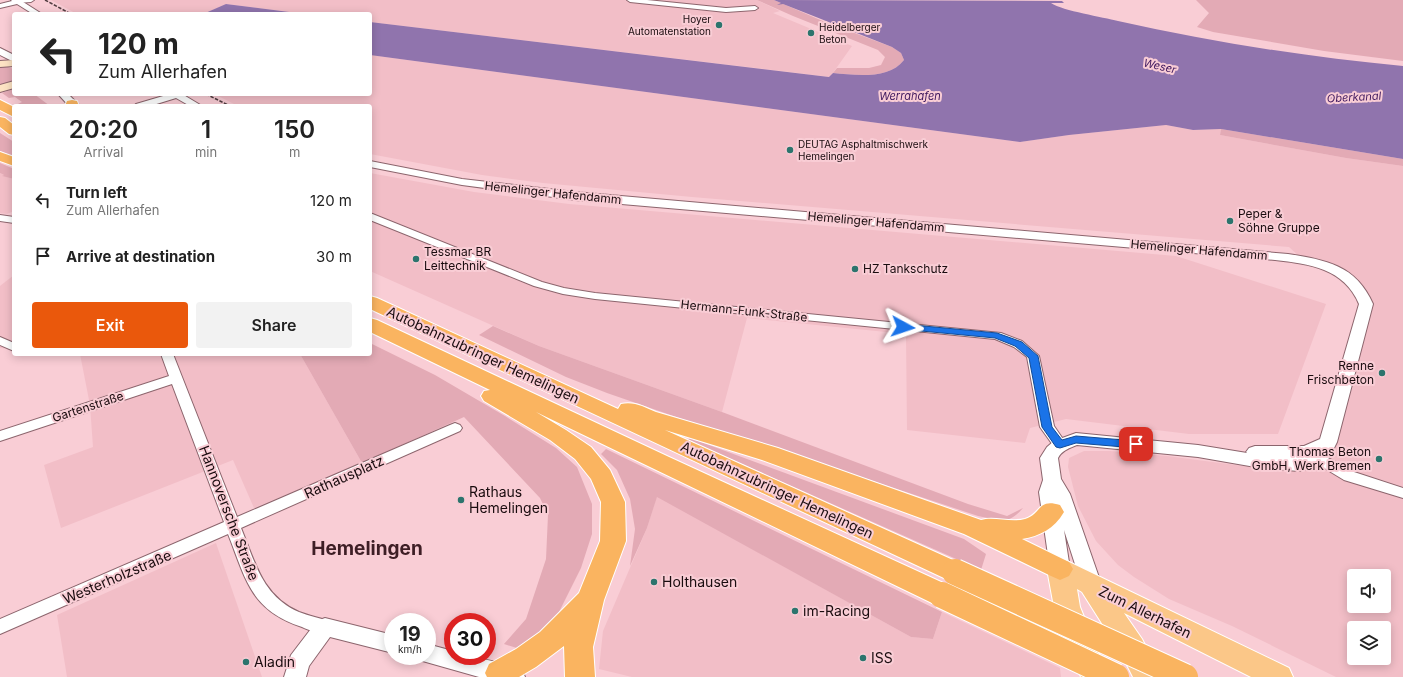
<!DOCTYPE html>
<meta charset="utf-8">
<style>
body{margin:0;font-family:Inter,sans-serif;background:#f2f2f2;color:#222;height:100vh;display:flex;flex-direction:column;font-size:15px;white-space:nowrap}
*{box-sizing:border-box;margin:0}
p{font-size:13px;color:#767676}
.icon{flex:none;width:22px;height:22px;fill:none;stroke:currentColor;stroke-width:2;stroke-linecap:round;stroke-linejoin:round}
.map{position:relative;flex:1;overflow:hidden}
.drawer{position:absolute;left:12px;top:104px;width:360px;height:252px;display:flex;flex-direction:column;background:#fff;border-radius:4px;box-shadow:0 2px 10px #0003}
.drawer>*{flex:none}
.top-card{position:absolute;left:12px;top:12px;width:360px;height:84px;border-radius:4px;box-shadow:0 2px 10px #0003;background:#fff;color:#222;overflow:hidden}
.controls{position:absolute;left:1347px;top:569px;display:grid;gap:8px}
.controls a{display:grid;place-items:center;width:44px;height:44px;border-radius:4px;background:#fff;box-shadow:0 2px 10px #0003;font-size:20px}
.speed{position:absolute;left:384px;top:613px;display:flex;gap:8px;font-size:20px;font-weight:700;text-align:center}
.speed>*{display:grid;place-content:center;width:52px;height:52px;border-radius:50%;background:#fff;box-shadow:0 2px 10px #0003;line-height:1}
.speed small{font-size:10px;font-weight:400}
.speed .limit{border:6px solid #d22;background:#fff;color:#111}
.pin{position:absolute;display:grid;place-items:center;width:34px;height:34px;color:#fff;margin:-17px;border-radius:8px;box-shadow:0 2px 6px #0006}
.me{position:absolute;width:44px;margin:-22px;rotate:95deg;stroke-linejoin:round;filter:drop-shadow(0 0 3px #0008)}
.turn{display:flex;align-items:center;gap:14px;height:84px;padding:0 20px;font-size:18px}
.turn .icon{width:52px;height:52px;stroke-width:2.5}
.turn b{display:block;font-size:28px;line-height:34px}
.eta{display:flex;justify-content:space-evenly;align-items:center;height:68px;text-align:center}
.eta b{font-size:24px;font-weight:600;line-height:28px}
.primary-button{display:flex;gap:8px;margin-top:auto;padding:8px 20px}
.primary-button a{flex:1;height:46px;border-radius:4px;background:#ea580c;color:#fff;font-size:16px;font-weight:600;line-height:46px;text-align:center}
.primary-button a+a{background:#f2f2f2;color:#222}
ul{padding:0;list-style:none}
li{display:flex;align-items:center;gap:12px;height:56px;padding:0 20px}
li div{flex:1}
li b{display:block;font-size:15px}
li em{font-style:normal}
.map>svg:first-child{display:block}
</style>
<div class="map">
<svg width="1403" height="677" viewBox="0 0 1403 677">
<rect width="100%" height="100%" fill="#f9cdd5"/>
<g fill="#f2bec7" fill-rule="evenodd">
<path d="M51 0H757L780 11 773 13 852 46 830 77 370 22V14H305L227 4 203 14H77Z"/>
<path d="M370 55 1020 142 1069 135 1166 125 1193 130 1221 129 1220 135 1346 158 1403 166V677H1336L1232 626 1169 599 1134 577 1118 565 1096 541 1078 506 1068 467 1069 458 1084 451H1110L1167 456 1273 470 1264 457 1313 459 1368 304 1359 284 1300 257 1289 247 692 197 543 183 482 175 370 154V106H238L214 94H370ZM1354 576H1384V606H1354ZM1354 628H1384V658H1354Z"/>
<path d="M0 173 4 175 3 176 14 179V211L7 214 0 213Z"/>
<path d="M370 173 474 192 569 204 1176 256 1326 304 1278 434H1189L1066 419 1030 428 1025 443 907 430 906 334 747 318 722 412 539 346 370 271Z"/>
<path d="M14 275V349L0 348V286Z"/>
<path d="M80 354H300L362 463 254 508 233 460 61 528 44 465 93 447 90 405Z"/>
<path d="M657 496 911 637 933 639 942 612 1060 668 1061 677H632L599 669 603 631 647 528Z"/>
<path d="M216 543 262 677H67L57 615Z"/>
</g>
<g fill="#e3aab5">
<path d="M757 0H774L825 22 892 47 901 53 904 60C889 80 855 75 833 73L837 68H869L881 65 885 57 878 50 793 16Z"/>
<path d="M1196 0H1403V61L1324 51 1213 32 1197 27 1209 13Z"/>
<path d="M0 66 8 67 14 69V80L0 85Z"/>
<path d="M13 89 14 94H34L50 106H22L18 104 22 102 15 97 9 98 2 93Z"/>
<path d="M1221 129 1403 159V166L1346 158 1220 135Z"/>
<path d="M0 133 14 142V157L0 151Z"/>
<path d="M0 163 14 169V179L2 176 4 175 0 173Z"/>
<path d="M493 326 539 346 722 412 968 504 1007 516 1023 508C1008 526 999 520 978 516L828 466 708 428 607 393 566 377 479 335Z"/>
<path d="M370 343 435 375 505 416 556 448 577 467 592 504V534L581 568 551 628 520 649 504 644 526 619 546 559 548 515 540 498 464 417 362 463 300 354H370Z"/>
<path d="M690 438 964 539 986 554 981 570 688 440Z"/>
<path d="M606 449 942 612 933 639 911 637 657 497 647 528 630 566 635 529 630 499 617 470 601 454Z"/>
</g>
<g fill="#9074ad">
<path d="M774 0 1062 1 1064 3H1051C1063 11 1103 17 1118 21 1212 42 1307 57 1403 66V159L1221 129 1193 130 1166 125 1069 135 1020 142 370 55V22L829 77 833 73C855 75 889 80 904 60L901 53 892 47 783 4 777 5 781 3Z"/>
<path d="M226 4 305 14H203Z"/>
</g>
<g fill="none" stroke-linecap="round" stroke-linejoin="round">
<defs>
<g id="minor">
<path d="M18 0H34L31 2 16 3V1Z"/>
<path d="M627 0H647L726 8 755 6 758 8 755 10 726 12 630 2Z"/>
<path d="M370 213 542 282 564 288 595 293 1001 333 1022 341 1039 356 1054 426 1067 445 1065 448 1060 450 1055 448 1040 427 1027 357 1014 347 995 339 595 299 563 294 534 286 370 220Z"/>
<path d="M0 215 14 217V223L0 221Z"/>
<path d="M0 337 14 343V351L0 345Z"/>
<path d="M161 354H173L237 517 450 425 455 423 460 425 462 428 460 431 241 528C255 562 262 596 299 612 309 616 320 618 331 622L334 627 331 632C321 635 311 631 302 627 250 610 246 579 228 534L0 634V619L224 522 172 384 0 441V431L169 376Z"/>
<path d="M1311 449 1354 472 1403 488V498L1344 480 1306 457 1304 454 1306 451Z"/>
</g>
<g id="tertiary">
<path d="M11 0H20L42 14H33L17 4 0 8V4L12 1Z"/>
<path d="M0 48 14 55V62L0 55Z"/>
<path d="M58 94H68L80 106H69Z"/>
<path d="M170 94H182L202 106H190L176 98 150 106H134L136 104Z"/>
<path d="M370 161 462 179 575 192 1288 254C1326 260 1356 265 1373 304L1337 442 1330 456 1324 463 1316 467 1299 471 1261 468 1198 457 1077 445C1070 448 1062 450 1058 458L1061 479 1070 494 1102 586 1099 592 1092 594 1085 592 1082 586 1064 530 1070 569 1067 575 1060 577 1053 575 1050 569 1039 492 1043 480 1040 458 1047 447 1054 441 1076 433 1198 445 1247 453 1246 452 1249 448 1255 446H1304L1320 439 1359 304C1344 268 1309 264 1275 260L575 200 462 185 370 167Z"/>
<path d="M325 618 393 635V653L330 637 309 666 306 677H284L291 655 317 621Z"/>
<path d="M427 644 453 651V656C477 656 499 662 522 670L525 677H479L419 660 417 656H427Z"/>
</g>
<g id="secondary">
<path d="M14 60V66L0 67V61Z"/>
<path d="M14 81V88L0 92V85Z"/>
</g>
<path id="primary" d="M1060 559 1069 562 1289 668 1293 677H1251L1124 613 1142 639 1161 677H1133L1122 655 1082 592 1077 589 1080 607 1106 671 1103 677H1081L1054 607 1047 569 1051 562Z"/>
<g id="trunk">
<path d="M0 100 14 107V117L0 110Z"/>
<path d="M72 100 77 101 79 106H65L67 101Z"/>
<path d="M0 117 5 118 14 125V135L9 134 0 127Z"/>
<path d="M0 152 14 157V166L0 161Z"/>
<path d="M370 296 377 298 618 409 621 404C634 401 644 407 656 412L778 448 981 520C994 516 1010 523 1025 519 1042 514 1037 498 1060 505L1064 512C1054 529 1040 536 1022 539L1069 562 1073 569 1069 576 1060 580 1051 576 964 534 762 460 665 430 964 565 968 572 964 579 955 583 946 579 370 309Z"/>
<path d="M370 318 377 320 669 457 952 587 956 595 952 603 942 606 932 603 536 412 566 430 591 447 610 470 625 502 626 541 604 600 593 647 595 677H565L564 646 536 667 519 677H487L485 673 489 664 516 649 540 632 579 593 600 541 601 502 591 479 575 459 550 440 484 401 481 396 484 391 490 390 370 332Z"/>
</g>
</defs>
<use href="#minor" stroke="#8c656d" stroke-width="2"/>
<use href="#tertiary" stroke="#8c656d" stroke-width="2"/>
<use href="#secondary" stroke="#8c656d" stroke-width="2"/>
<use href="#primary" stroke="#fff" stroke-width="2"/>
<use href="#trunk" stroke="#fff" stroke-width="2"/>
<use href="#minor" fill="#fff" fill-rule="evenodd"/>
<use href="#tertiary" fill="#fff" fill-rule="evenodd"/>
<use href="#secondary" fill="#fde3c4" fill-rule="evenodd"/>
<use href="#primary" fill="#fbc788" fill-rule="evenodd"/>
<use href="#trunk" fill="#fab460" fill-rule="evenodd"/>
<g stroke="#523d41" stroke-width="1.5" stroke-dasharray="3.5 1.5" stroke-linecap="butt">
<path d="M45 0 71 14"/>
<path d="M206 94 230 106"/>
</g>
<defs>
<g id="trunk-bridge">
<path d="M955 572 1185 677"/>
<path d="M942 595 1116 677"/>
</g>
</defs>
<use href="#trunk-bridge" stroke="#fff" stroke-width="28" stroke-linecap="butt"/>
<use href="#trunk-bridge" stroke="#fab460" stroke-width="26"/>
</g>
<path fill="#1a73e8" stroke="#114b97" d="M903 324 997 333 1022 342 1038 356 1052 427 1062 440 1076 436 1136 441 1140 442 1142 444 1140 447 1136 448 1076 443 1060 448 1056 447 1042 427 1029 358 1015 346 995 338 900 329 899 327 900 325Z"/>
<g fill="#2c746d" stroke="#f9cdd5" stroke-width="1.5">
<circle cx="719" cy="25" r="4"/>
<circle cx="811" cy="33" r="4"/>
<circle cx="790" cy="150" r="4"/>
<circle cx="1230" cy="221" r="4"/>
<circle cx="416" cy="259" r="4"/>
<circle cx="855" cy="269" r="4"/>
<circle cx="1382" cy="373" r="4"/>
<circle cx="1379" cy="459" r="4"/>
<circle cx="461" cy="500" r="4"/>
<circle cx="654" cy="582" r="4"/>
<circle cx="795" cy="611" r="4"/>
<circle cx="863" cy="658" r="4"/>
<circle cx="246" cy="662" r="4"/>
</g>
<g text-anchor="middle" stroke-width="4" stroke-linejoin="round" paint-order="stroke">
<g font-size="10" fill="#1a0c0f" stroke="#f9cdd5" text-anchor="start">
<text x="711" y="23" text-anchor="end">Hoyer<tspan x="711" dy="12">Automatenstation</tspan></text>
<text x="819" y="31">Heidelberger<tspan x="819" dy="12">Beton</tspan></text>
<text x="798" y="148">DEUTAG Asphaltmischwerk<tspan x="798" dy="12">Hemelingen</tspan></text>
</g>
<g font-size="11" font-style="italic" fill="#3f185e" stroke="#f9cdd5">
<text transform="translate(1160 66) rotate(13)" y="4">Weser</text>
<text x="910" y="100">Werrahafen</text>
<text transform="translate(1354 97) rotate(-3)" y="4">Oberkanal</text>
</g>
<g font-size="12" fill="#1a0c0f" stroke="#f9cdd5">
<text transform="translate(553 193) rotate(6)" y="4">Hemelinger Hafendamm</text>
<text transform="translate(876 222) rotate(5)" y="4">Hemelinger Hafendamm</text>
<text transform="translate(1199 250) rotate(5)" y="4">Hemelinger Hafendamm</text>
<text transform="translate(744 311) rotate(6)" y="4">Hermann-Funk-Straße</text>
<text transform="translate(88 407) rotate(-18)" y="4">Gartenstraße</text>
</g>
<g font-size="12" fill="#1a0c0f" stroke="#f9cdd5" text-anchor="start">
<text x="1238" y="218">Peper &amp;<tspan x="1238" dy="14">Söhne Gruppe</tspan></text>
<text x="424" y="256">Tessmar BR<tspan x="424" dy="14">Leittechnik</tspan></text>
<text x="863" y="273">HZ Tankschutz</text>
<text x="1374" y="370" text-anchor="end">Renne<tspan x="1374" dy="14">Frischbeton</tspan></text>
<text x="1371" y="456" text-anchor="end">Thomas Beton<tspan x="1371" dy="14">GmbH, Werk Bremen</tspan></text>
</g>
<g font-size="14" fill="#1a0c0f" stroke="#f9cdd5">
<text transform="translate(483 355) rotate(25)" y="5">Autobahnzubringer Hemelingen</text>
<text transform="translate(344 477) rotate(-24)" y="5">Rathausplatz</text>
<text transform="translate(777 490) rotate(25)" y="5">Autobahnzubringer Hemelingen</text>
<text transform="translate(229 513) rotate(69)" y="5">Hannoversche Straße</text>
<text transform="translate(117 577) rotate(-23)" y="5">Westerholzstraße</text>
<text transform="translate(1145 612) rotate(26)" y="5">Zum Allerhafen</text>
</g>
<g font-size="14" fill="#1a0c0f" stroke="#f9cdd5" text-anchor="start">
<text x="469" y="497">Rathaus<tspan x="469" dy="16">Hemelingen</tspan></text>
<text x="662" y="587">Holthausen</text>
<text x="803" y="616">im-Racing</text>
<text x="871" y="663">ISS</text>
<text x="254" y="667">Aladin</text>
</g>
<g font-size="19" font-weight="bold" fill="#3e1e25" stroke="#f9cdd5">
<text x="367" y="555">Hemelingen</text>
</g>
</g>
</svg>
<div class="controls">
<a><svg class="icon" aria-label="sound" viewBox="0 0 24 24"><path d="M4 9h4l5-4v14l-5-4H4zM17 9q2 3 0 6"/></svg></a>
<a><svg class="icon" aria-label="layers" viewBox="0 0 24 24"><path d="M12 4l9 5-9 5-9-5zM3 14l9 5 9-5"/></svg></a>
</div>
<div class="speed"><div>19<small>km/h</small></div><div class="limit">30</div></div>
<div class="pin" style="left:1136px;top:444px;background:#d93025"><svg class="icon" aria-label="arrive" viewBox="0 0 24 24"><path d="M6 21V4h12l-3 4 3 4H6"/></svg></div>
<svg class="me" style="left:903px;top:327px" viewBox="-20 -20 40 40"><path d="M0-17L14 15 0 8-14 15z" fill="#1a73e8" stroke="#fff" stroke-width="4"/></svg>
<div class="top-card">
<div class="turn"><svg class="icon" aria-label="left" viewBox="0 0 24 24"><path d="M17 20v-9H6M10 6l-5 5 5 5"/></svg><div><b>120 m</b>Zum Allerhafen</div></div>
</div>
<section class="drawer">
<div class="eta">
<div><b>20:20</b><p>Arrival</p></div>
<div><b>1</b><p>min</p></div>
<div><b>150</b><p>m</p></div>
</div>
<ul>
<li><svg class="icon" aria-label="left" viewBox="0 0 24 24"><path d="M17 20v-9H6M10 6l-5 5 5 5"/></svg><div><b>Turn left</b><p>Zum Allerhafen</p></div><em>120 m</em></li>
<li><svg class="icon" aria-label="arrive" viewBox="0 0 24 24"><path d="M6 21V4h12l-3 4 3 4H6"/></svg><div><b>Arrive at destination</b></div><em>30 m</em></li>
</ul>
<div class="primary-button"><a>Exit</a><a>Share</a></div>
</section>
</div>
